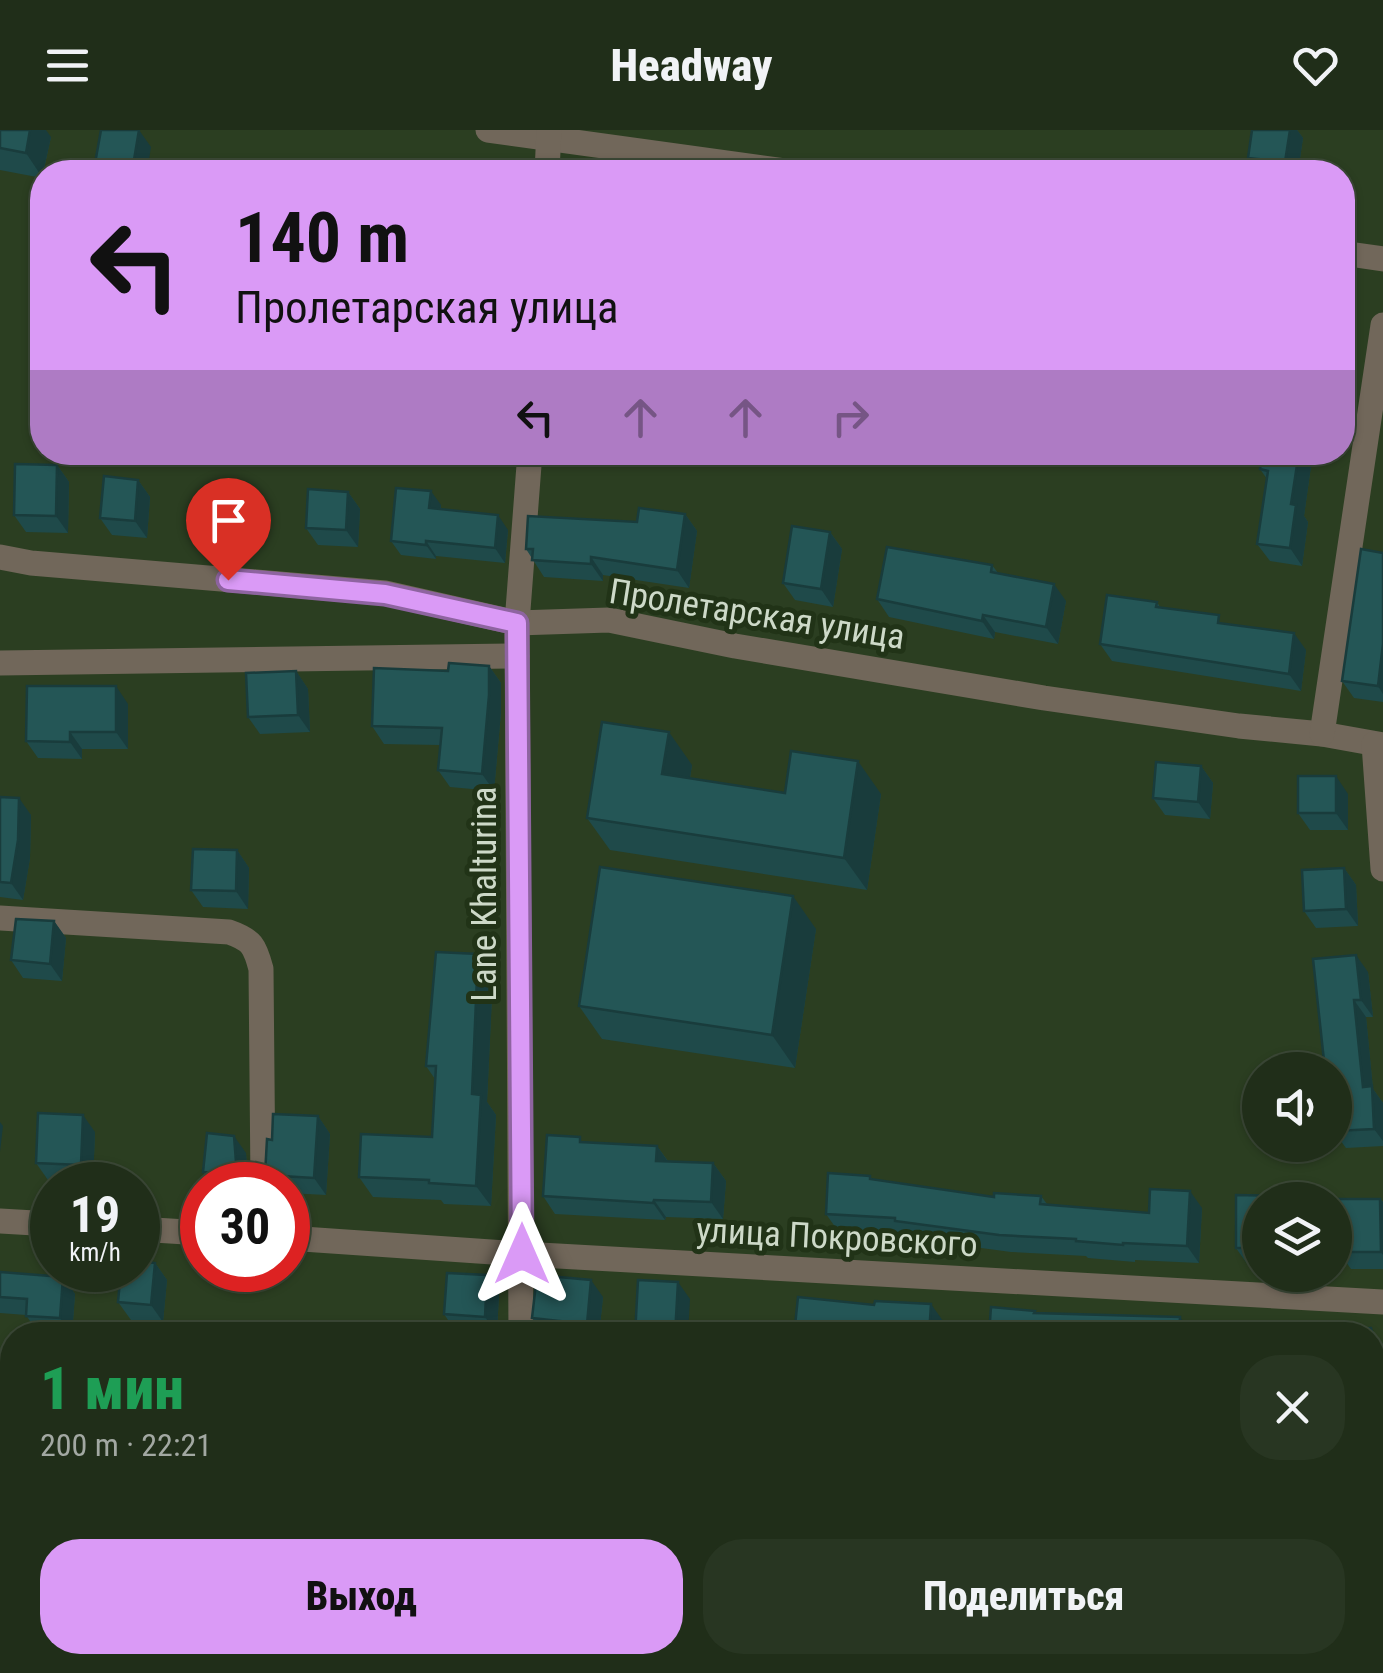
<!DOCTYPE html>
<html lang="ru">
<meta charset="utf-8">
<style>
body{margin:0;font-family:"Roboto Condensed",sans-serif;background:#283622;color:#f1f3f6;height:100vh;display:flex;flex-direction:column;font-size:38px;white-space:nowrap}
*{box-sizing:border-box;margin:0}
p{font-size:32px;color:#a2a8a2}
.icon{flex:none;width:55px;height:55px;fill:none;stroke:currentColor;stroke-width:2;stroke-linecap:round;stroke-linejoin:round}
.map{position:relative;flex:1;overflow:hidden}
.side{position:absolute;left:0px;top:1192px;width:1385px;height:352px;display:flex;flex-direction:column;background:#202e19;border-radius:40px 40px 0 0;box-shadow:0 2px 8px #0004,0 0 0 2px #3d4a38}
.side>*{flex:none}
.hud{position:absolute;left:30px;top:30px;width:1325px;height:305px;border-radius:40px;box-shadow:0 2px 8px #0004,0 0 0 2px #3d4a38;background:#da9af6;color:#111;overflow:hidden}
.buttons{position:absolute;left:1242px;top:922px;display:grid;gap:20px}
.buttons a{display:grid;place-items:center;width:110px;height:110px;border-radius:50%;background:#202e19;box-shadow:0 2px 8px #0004,0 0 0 2px #3d4a38;font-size:50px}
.speed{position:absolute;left:30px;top:1032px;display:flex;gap:20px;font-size:50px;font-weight:700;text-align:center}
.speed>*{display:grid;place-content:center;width:130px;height:130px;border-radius:50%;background:#202e19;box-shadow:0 2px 8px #0004,0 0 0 2px #3d4a38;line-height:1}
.speed small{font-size:25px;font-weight:400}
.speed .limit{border:15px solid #d22;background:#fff;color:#111}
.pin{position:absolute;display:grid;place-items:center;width:85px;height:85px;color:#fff;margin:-102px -42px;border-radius:50% 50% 50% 0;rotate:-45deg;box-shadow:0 0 10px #0007}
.pin .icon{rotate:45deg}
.me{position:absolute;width:110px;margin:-55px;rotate:0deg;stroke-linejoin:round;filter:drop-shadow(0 0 8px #0008)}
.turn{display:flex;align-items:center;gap:35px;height:210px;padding:0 40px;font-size:45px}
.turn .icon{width:130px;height:130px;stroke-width:2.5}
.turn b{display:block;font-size:70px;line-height:85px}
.lanes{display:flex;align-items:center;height:95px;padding:0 40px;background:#0003;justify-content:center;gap:50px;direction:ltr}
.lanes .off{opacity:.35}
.round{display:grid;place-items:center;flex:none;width:105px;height:105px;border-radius:40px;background:#283622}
.overview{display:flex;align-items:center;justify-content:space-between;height:170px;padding:0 40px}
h1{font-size:60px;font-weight:800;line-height:75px;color:#1e9e55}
.action{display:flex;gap:20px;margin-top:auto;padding:20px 40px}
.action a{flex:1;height:115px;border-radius:40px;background:#da9af6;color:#111;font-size:40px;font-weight:800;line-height:115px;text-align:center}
.action a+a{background:#283622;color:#f1f3f6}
header{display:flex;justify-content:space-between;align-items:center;height:130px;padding:0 40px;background:#202e19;font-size:45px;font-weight:800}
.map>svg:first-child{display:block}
</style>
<header><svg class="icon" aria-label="menu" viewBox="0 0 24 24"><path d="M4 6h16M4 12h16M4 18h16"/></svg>Headway<svg class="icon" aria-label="heart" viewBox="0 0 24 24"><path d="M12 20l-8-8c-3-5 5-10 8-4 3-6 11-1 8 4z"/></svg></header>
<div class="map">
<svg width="1383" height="1543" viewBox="0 0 1383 1543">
<rect width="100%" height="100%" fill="#2b3e21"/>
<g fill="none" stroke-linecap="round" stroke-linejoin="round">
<g stroke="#71675a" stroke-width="25">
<path d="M488 0 792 42"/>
<path d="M547 42 549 0"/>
<path d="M1342 123 1383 129"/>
<path d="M0 427 31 433 385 463 517 493 609 490 735 516 1044 568 1239 596 1322 604 1383 615"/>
<path d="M0 533 517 526"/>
<path d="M1322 604 1383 195"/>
<path d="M1374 614 1383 739"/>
<path d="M0 788 229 802C252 810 255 816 261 839L263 1055"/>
<path d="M0 1091 52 1094"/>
<path d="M138 1099 202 1103"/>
<path d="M288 1108 522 1124 1383 1172"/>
<path d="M521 1205 517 493 530 322"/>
<path d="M0 1490 12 1491"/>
<path d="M519 1532V1543"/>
<path d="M1078 1532 1353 1543"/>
</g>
</g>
<g fill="#1f4a4a">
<path d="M0 0 51 7 42 48 0 40Z"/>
<path d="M1252 0H1297L1303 8 1298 42H1258L1248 28Z"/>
<path d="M1263 322H1313L1304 386 1308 392 1302 436 1270 431 1257 414 1267 349 1260 339Z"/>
<path d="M57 335 69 352 68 403 26 402 14 385Z"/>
<path d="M138 350 150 367 147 408 112 405 100 388Z"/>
<path d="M348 362 360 379 358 417 318 415 306 398Z"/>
<path d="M441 375V379L508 400 505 433 436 426V429L401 425 391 411Z"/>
<path d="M685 384 697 401 689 458 603 445V451L544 447 526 419 637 392Z"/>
<path d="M830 402 842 419 833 477 795 470 783 453Z"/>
<path d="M1383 423V572L1354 568 1342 551Z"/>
<path d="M992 435 998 443 1066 471 1058 514 995 502 994 509 889 487 877 469Z"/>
<path d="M1157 472 1160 477 1226 494 1306 520 1301 561 1112 531 1100 514Z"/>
<path d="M489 536 501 553V582L494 661 450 657 438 640 440 615 384 614 372 596 448 541Z"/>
<path d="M296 541 308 559 310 602 260 604 248 587Z"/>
<path d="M128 574V619H82V629L38 628 26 611Z"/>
<path d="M692 635 690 648 785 663 881 664 867 760 610 720 587 688Z"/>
<path d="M1201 636 1213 653 1210 689 1165 685 1153 668Z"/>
<path d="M1348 664V700H1310L1298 683Z"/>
<path d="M0 667 31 685 30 728 23 770 0 767Z"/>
<path d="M237 720 249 738 248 779 203 777 191 760Z"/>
<path d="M1344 738 1356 755 1358 796 1316 798 1304 781Z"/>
<path d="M54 791 66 808 62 851 23 848 11 830Z"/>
<path d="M816 799 795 938 602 909 579 876Z"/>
<path d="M478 824 493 845 487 972 496 985 491 1076 444 1074 441 1070 373 1067 359 1047 432 1007 435 949 426 936Z"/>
<path d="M1313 829 1368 842 1373 887H1366L1373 959 1383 973V1016L1346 1018 1335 1003V940Z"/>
<path d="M318 986 330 1004 326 1065 288 1063V1055H272L265 1045 272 1010Z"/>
<path d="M95 1002 93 1052 48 1050 36 1033Z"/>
<path d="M583 1012 657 1016 668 1031 713 1033 726 1051 723 1089 666 1087 665 1090 555 1084 543 1066Z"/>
<path d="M246 1023 248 1055H212L203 1042Z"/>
<path d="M873 1049 994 1067 1041 1066 1047 1074 1149 1083 1202 1078 1199 1133 1135 1130V1132L1088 1128 1086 1126 1011 1122 907 1108 905 1105 838 1101 826 1084Z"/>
<path d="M1380 1069 1383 1072V1139H1351L1339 1122Z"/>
<path d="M1260 1070V1135H1248L1236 1118Z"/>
<path d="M155 1133 167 1150 163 1192 131 1190 118 1172Z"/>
<path d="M0 1142 63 1147 75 1164 72 1205 38 1203 26 1185 0 1183Z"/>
<path d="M499 1163 497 1204 456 1202 444 1184Z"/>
<path d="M603 1167 599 1205H544L532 1188Z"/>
<path d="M1250 1192 1291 1194 1296 1201 1371 1198 1383 1215V1254H1372V1205H1250Z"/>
<path d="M1383 1340V1398L1374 1386Z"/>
<path d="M0 1383H12V1440H8L0 1428Z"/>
</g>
<g fill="#193c3c">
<path d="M30 0H46L51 7 42 47 26 23Z"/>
<path d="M139 0 151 17 147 42H132Z"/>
<path d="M1290 0H1297L1303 8 1298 42H1292L1285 32Z"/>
<path d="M1299 322H1313L1304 386 1308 392 1302 436 1290 418 1291 374Z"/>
<path d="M57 335 69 352 68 403 56 386Z"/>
<path d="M138 350 150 367 147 408 135 391Z"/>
<path d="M431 361 441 375 439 393 429 378Z"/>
<path d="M348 362 360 379 358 417 346 400Z"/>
<path d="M685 384 697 401 689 458 677 440Z"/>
<path d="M498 385 508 400 505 433 495 418Z"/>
<path d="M830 402 842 419 833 477 821 459Z"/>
<path d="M426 411 436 426V429L426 415Z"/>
<path d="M591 427 603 445V451L591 434Z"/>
<path d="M1054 454 1066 471 1058 514 1046 497Z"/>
<path d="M983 485 995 502 994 509 982 491Z"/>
<path d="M1294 503 1306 520 1301 561 1289 544Z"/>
<path d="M1383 514V564L1378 556Z"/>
<path d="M489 536 501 553V582L494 661 482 644Z"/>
<path d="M296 541 308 559 310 602 298 585Z"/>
<path d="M116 556 128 574V619L116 602Z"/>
<path d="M70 602 82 619V629L70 612Z"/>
<path d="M669 602 692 635 685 677 662 644Z"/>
<path d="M858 631 881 664 867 760 844 728Z"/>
<path d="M1201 636 1213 653 1210 689 1198 672Z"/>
<path d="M1336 646 1348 664V700L1336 683Z"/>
<path d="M19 668 31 685 30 728 23 770 11 753Z"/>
<path d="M237 720 249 738 248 779 236 761Z"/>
<path d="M1344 738 1356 755 1358 796 1346 779Z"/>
<path d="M793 766 816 799 795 938 772 905Z"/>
<path d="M54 791 66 808 62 851 50 834Z"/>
<path d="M478 824 493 845 487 972 496 985 491 1076 476 1056 472 964Z"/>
<path d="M1356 825 1368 842 1373 887 1361 870Z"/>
<path d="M1354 870 1366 887 1373 959 1383 973V1011L1374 999 1363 957Z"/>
<path d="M83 985 95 1002 93 1052 81 1035Z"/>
<path d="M318 986 330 1004 326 1065 314 1048Z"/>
<path d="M0 992 3 996 0 1022Z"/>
<path d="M234 1006 246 1023 248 1055H243L237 1045Z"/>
<path d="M657 1016 669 1033 656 1031Z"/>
<path d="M713 1033 726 1051 723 1089 711 1072Z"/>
<path d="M1190 1061 1202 1078 1199 1133 1187 1116Z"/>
<path d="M1380 1069 1383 1072V1125L1381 1122Z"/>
<path d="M654 1070 666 1087 665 1090 653 1073Z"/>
<path d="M155 1133 167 1150 163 1192 151 1175Z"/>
<path d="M487 1145 499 1163 497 1204 485 1187Z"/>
<path d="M63 1147 75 1164 72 1205 60 1188Z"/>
<path d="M591 1150 603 1167 599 1205H595L587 1194Z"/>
<path d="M678 1152 690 1169 688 1205H675Z"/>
<path d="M931 1174 943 1191 942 1205H929Z"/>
<path d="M1180 1187 1192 1204V1205H1179Z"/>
<path d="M1371 1198 1383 1215V1251L1373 1236Z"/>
<path d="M197 1532H208L209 1543H197Z"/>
<path d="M485 1532H488L495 1543H484Z"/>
</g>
<g fill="#245656" stroke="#193c3c" stroke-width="2.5">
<path d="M0 0H30L26 23 0 18Z"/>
<path d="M101 0H139L132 42H113L94 39Z"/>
<path d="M1252 0H1290L1285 32 1248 28Z"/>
<path d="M462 39 501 42H462Z"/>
<path d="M1263 322H1299L1291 374 1296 375 1290 418 1257 414 1268 341 1260 339Z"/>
<path d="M15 334 57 335 56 386 14 385Z"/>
<path d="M104 346 138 350 135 391 100 388Z"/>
<path d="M396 358 431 361 429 378 498 385 495 418 426 411V415L391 411Z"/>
<path d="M308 359 348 362 346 400 306 398Z"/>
<path d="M639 378 685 384 677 440 591 427V434L532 430 533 419H526L528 386 637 392Z"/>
<path d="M792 396 830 402 821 459 783 453Z"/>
<path d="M887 417 992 435 991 442 1054 454 1046 497 983 485 982 491 877 469Z"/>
<path d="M1361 419 1383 423V514L1378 556 1342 551Z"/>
<path d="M1107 465 1157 472 1156 477 1219 485 1218 493 1294 503 1289 544 1100 514Z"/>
<path d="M449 533 489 536V565L482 644 438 640 442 598 372 596 374 538 448 541Z"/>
<path d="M296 541 298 585 248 587 246 543Z"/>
<path d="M27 556H116V602H70V612L26 611Z"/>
<path d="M602 592 669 602 662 644 785 663 791 621 858 631 844 728 587 688Z"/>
<path d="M1156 632 1201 636 1198 672 1153 668Z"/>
<rect x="1298" y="646" width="38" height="37"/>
<path d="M0 667 19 668 18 710 11 753 0 752Z"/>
<path d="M193 719 237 720 236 761 191 760Z"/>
<path d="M600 737 793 766 772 905 579 876Z"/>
<path d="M1344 738 1346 779 1304 781 1302 740Z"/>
<path d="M16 789 54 791 50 834 11 830Z"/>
<path d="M436 822 478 824 472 964 481 965 476 1056 429 1053V1050L359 1047 361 1004 432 1007 436 936H426Z"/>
<path d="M1356 825 1361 870H1354L1363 957 1372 956 1374 999 1335 1001V940H1325L1313 829Z"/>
<path d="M38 983 83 985 81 1035 36 1033Z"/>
<path d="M273 984 318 986 314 1048 265 1045 267 1009 272 1010Z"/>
<path d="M207 1003 234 1006 237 1045 203 1042Z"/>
<path d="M547 1005 580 1007V1012L657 1016 656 1031 713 1033 711 1072 654 1070 653 1073 543 1066Z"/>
<path d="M828 1043 870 1046V1049L994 1067V1063L1041 1066 1040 1074 1149 1083 1150 1059 1190 1061 1187 1116 1123 1113V1115L1076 1111V1109L999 1105 895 1091V1088L826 1084Z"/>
<path d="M1236 1065 1280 1066V1070H1260V1118H1236Z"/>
<path d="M1339 1069H1380L1381 1122H1339Z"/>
<path d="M138 1131 155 1133 151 1175 118 1172 121 1140H138Z"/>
<path d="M0 1142 63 1147 60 1188 26 1186 27 1169 0 1167Z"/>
<path d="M447 1143 487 1145 485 1187 444 1184Z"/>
<path d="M537 1145 591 1150 587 1194 532 1188Z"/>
<path d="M638 1150 678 1152 675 1205H635Z"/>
<path d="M798 1167 874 1175 875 1171 931 1174 929 1205H794Z"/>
<path d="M991 1177 1035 1181 1034 1183 1180 1187 1179 1205H989Z"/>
<path d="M1250 1192 1291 1194 1290 1201 1371 1198 1372 1205H1250Z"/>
<path d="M1383 1340V1385L1374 1386 1372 1341Z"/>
<rect x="0" y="1383" width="12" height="40"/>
<path d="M1380 1457 1383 1458V1498L1379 1497Z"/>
<rect x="140" y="1532" width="57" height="11"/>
<path d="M461 1532H485L484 1543H460Z"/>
<path d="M587 1534 642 1536V1543H587Z"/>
<path d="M693 1539 740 1540V1543H693Z"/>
</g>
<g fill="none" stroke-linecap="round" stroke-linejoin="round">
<defs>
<path id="route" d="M228 450 385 464 517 493 522 1124"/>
</defs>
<use href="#route" stroke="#8e64a0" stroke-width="25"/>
<use href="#route" stroke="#da9af6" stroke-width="18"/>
</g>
<g text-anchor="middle" stroke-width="10" stroke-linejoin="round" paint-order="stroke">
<g font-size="35" fill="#cdd9c8" stroke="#213317">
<text transform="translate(757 484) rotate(9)" y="12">Пролетарская улица</text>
<text transform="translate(484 764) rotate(-90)" y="12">Lane Khalturina</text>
<text transform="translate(837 1107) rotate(3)" y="12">улица Покровского</text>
</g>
</g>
</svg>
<div class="buttons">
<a><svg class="icon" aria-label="sound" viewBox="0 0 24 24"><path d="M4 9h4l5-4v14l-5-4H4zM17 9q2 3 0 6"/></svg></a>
<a><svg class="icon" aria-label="layers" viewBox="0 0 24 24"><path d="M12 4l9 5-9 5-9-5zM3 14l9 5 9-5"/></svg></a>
</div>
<div class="speed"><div>19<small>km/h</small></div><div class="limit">30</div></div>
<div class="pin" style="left:228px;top:450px;background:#d93025"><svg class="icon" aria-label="arrive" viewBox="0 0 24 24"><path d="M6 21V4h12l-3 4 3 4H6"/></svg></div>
<svg class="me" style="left:522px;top:1124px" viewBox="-20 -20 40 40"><path d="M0-17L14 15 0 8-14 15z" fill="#da9af6" stroke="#fff" stroke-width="4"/></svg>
<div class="hud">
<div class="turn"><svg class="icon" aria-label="left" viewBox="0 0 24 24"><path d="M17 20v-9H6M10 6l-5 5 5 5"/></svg><div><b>140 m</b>Пролетарская улица</div></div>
<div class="lanes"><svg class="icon" aria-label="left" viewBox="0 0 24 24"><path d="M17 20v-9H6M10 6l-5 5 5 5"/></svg><svg class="icon off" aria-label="ahead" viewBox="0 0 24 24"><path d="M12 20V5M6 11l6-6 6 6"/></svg><svg class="icon off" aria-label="ahead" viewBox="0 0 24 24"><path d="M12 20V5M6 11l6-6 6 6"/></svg><svg class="icon off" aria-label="right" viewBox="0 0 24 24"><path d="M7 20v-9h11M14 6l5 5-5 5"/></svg></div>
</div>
<section class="side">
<div class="overview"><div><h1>1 мин</h1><p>200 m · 22:21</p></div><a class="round"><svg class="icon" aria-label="close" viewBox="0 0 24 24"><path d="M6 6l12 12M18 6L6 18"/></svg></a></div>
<div class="action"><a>Выход</a><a>Поделиться</a></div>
</section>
</div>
